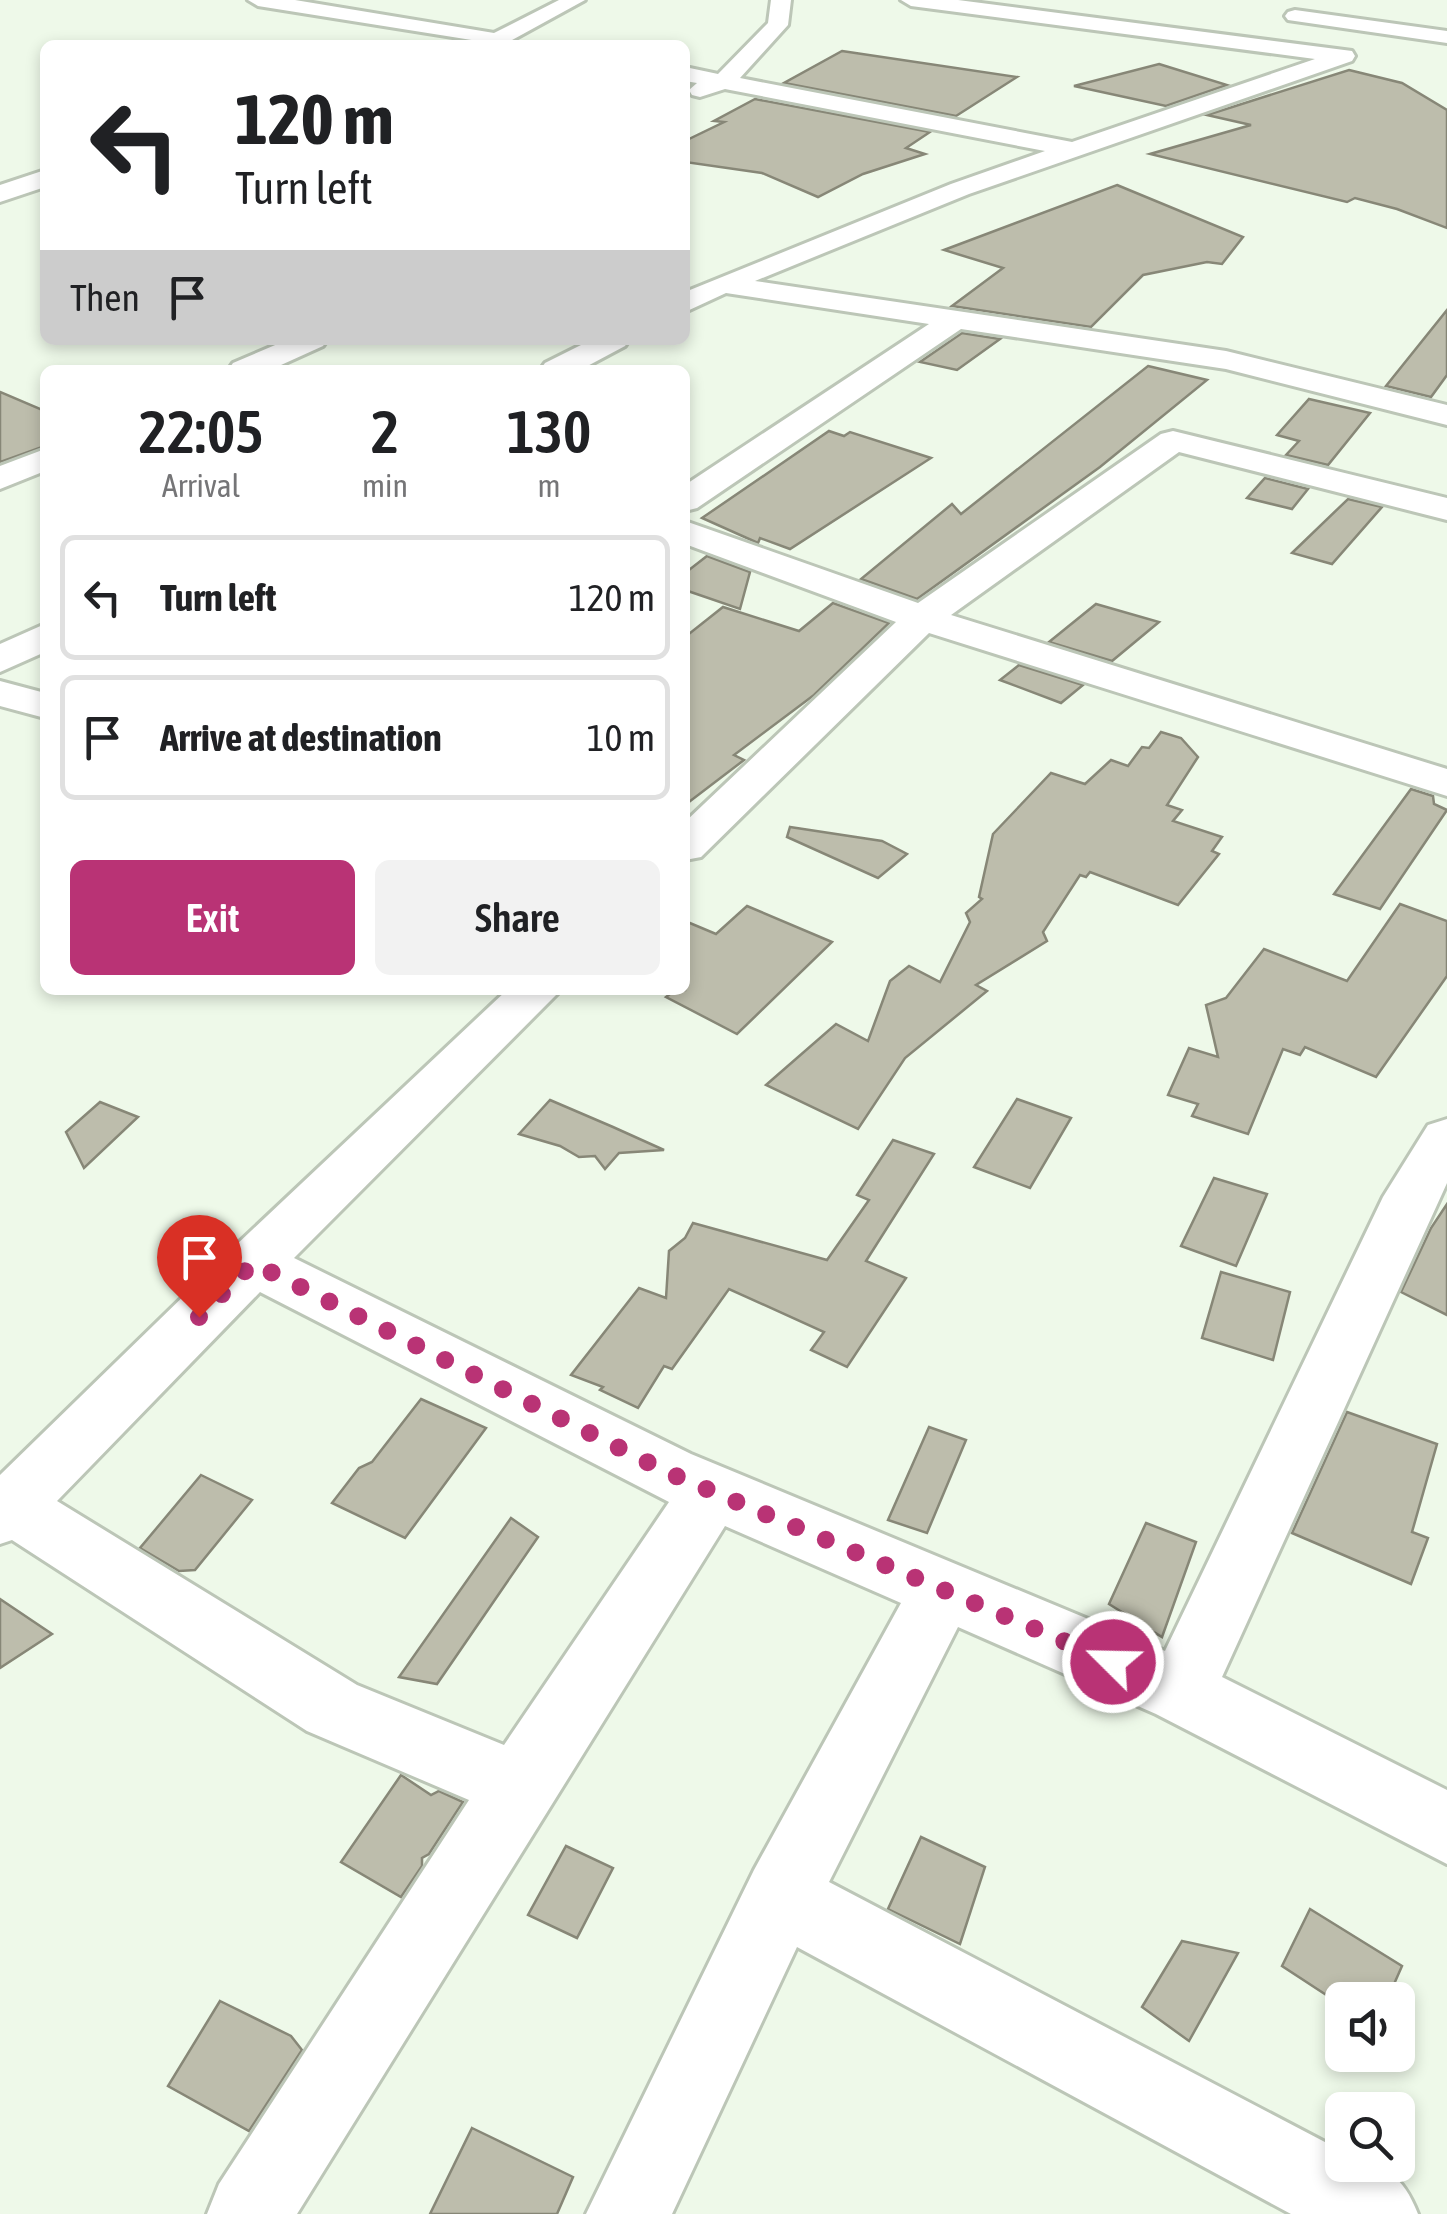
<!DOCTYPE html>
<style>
body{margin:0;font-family:"Asap Condensed",sans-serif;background:#f2f2f2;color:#202124;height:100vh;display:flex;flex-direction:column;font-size:38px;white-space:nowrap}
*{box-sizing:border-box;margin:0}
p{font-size:32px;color:#757577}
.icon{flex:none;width:55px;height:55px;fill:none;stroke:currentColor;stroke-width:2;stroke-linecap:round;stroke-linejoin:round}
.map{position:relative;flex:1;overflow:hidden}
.sheet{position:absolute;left:40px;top:365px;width:650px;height:630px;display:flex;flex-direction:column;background:#fff;border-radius:15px;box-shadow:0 5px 15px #0003}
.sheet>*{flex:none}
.top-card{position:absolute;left:40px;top:40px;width:650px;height:305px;border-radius:15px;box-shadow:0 5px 15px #0003;background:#fff;color:#202124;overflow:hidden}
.controls{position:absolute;left:1325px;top:1982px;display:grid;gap:20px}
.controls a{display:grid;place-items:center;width:90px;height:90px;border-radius:15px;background:#fff;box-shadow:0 5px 15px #0003;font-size:50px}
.pin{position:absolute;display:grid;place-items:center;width:85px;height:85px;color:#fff;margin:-102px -42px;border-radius:50% 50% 50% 0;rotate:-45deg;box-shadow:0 0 10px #0007}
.pin .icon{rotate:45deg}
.me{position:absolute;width:110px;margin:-55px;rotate:293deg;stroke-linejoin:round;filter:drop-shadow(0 0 8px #0008)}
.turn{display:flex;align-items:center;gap:35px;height:210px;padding:0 30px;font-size:45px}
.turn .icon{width:130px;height:130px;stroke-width:2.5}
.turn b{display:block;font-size:70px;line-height:85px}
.then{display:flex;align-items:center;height:95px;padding:0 30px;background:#0003;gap:20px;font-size:38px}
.eta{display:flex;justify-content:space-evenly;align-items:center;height:170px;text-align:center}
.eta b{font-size:60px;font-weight:600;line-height:70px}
.cta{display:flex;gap:20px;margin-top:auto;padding:20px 30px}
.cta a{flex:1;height:115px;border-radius:15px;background:#b93375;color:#fff;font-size:40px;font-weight:600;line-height:115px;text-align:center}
.cta a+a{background:#f2f2f2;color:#202124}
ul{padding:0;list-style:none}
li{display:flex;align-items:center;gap:30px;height:125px;margin:0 20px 15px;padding:0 10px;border:5px solid #e0e0e0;border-radius:15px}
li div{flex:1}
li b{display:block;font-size:38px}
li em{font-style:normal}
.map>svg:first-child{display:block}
</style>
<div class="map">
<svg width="1447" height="2214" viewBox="0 0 1447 2214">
<rect width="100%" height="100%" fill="#eef9e9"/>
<g fill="#bdbdac" stroke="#878777" stroke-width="2.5">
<path d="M842 51 1017 77 956 116 784 83Z"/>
<path d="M1159 64 1227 85 1166 106 1074 86Z"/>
<path d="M1349 70 1402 83 1447 110V228L1397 209 1355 198 1347 202 1150 154 1251 125 1207 115Z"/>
<path d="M755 99 930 132 906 148 925 154 863 174 818 197 762 173 685 162V141L724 122 714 121Z"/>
<path d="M1117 185 1243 237 1222 264 1207 262 1143 275 1091 327 952 306 1003 268 944 250Z"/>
<path d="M1447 310V375L1431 397 1386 386Z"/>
<path d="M962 333 1000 339 957 370 920 362Z"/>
<path d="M1148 366 1207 380 1100 467 917 599 861 579 952 504 961 514Z"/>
<path d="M0 392 45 411V446L0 462Z"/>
<path d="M1309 399 1370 413 1328 465 1286 455 1299 441 1277 435Z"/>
<path d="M829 431 844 436 850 432 931 458 790 549 760 538 758 543 702 518Z"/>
<path d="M1265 478 1308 489 1292 509 1247 498Z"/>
<path d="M1348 499 1382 507 1332 564 1292 553Z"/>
<path d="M707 556 750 572 740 609 685 590V573Z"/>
<path d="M833 603 889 623 814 695 734 755 744 760 685 805V637L723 607 799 631Z"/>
<path d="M1096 604 1159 622 1112 661 1049 642Z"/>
<path d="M1019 665 1083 685 1061 703 1000 680Z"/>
<path d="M1161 732 1181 738 1198 757 1167 805 1182 810 1173 821 1222 837 1212 851 1219 854 1178 905 1090 872 1086 877 1080 875 1043 932 1047 941 976 985 987 991 905 1058 858 1129 766 1085 836 1024 868 1041 890 981 909 966 940 982 970 922 966 913 982 899 979 897 993 834 1051 773 1085 784 1111 760 1128 766 1142 747 1149 748Z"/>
<path d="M1411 789 1433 796 1434 804 1447 810 1380 909 1334 894Z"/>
<path d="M790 827 882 841 907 854 878 878 787 837Z"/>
<path d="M1400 904 1447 921V976L1376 1077 1305 1047 1300 1055 1283 1049 1248 1134 1192 1116 1198 1104 1168 1095 1189 1048 1218 1057 1206 1005 1226 998 1264 949 1347 981Z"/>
<path d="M747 906 832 942 737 1034 666 997 675 990H685V921L716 934Z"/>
<path d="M1017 1099 1071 1118 1030 1188 974 1167Z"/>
<path d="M550 1100 613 1127 664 1150 619 1153 605 1169 595 1156 579 1157 560 1146 519 1134Z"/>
<path d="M100 1102 138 1117 84 1168 66 1132Z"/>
<path d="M893 1140 934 1154 866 1261 906 1278 847 1367 811 1350 824 1332 729 1289 672 1369 664 1366 638 1408 600 1390 603 1387 571 1375 639 1288 666 1298 669 1251 685 1238 693 1223 827 1260 869 1200 857 1195Z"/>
<path d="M1214 1178 1267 1194 1236 1266 1181 1246Z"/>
<path d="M1447 1204V1315L1401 1292 1431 1228Z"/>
<path d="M1221 1272 1290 1292 1273 1360 1202 1338Z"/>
<path d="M421 1399 486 1428 405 1538 332 1503 359 1468 372 1462Z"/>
<path d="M1347 1412 1437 1444 1412 1532 1428 1538 1411 1584 1292 1533Z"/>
<path d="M929 1427 966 1440 927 1533 888 1520Z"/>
<path d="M201 1475 252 1500 195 1570 179 1571 140 1548Z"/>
<path d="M511 1518 538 1537 437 1684 399 1677Z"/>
<path d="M1146 1523 1196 1542 1162 1637 1109 1604Z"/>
<path d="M0 1599 52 1634 0 1668Z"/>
<path d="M401 1775 431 1795 439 1791 463 1802 429 1854 422 1858V1866L401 1897 341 1862Z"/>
<path d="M921 1837 985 1867 960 1944 888 1909Z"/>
<path d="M566 1846 613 1868 577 1938 528 1915Z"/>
<path d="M1310 1909 1402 1966 1387 2000H1334L1282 1966Z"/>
<path d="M1182 1941 1238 1953 1189 2041 1142 2007Z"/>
<path d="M220 2001 291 2036 302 2050 249 2131 168 2086Z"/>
<path d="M472 2128 573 2177 557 2214H430Z"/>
</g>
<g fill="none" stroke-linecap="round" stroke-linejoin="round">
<defs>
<g id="street">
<path d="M248 0H295L494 33 559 0H585L503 45 258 6Z"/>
<path d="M771 0H791L788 25 740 78 1072 142 1315 59 911 6 901 0H958L1352 51 1355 56 1352 61 969 194 755 281 1226 351 1447 405V425L1226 369 961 329 697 508 685 511V485L929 324 726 293 685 312V292L951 184 1045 151 725 89 700 97 692 95 689 90 697 83 685 81V67L718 74 768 23Z"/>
<path d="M1295 10 1447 31V43L1288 20 1285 16 1288 12Z"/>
<path d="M45 170V187L0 202V185Z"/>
<path d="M287 340H327L323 346 270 370H228L233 363Z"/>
<path d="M591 340H629L625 346 580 370H540L545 363Z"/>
<path d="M1173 431 1447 498V520L1179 452 951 615 1447 769V796L929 633 701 857 685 860V822L896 622 685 544V521L918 603 1161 434Z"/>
<path d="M45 449V471L0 489V466Z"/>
<path d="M45 624V652L0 672V644Z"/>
<path d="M0 681 45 693V718L0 706Z"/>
<path d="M507 990H561L294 1258 691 1454 1165 1651 1383 1197 1428 1125 1447 1119V1183L1222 1677 1447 1790V1864L1156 1714 958 1627 829 1882 1342 2151V2165C1387 2165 1402 2174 1418 2214H1291L797 1947 672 2214H586L754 1870 901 1603 725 1526 297 2214H207L219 2184 469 1800 307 1731 12 1540 0 1544V1475L233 1248ZM260 1292 669 1502 504 1745 357 1685 57 1501Z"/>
</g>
</defs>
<use href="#street" stroke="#bcc6b7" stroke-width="6"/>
<use href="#street" fill="#fff" fill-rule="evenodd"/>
</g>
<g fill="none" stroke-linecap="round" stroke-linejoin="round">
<path stroke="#b93375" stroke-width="18" stroke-dasharray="0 32.4" d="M199 1317 253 1263 669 1473 1113 1662"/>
</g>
</svg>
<div class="controls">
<a><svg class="icon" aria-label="sound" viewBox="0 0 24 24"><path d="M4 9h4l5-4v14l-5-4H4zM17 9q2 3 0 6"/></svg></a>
<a><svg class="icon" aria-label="search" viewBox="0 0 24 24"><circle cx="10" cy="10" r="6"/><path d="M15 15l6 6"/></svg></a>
</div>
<div class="pin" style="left:199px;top:1317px;background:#d93025"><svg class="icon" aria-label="arrive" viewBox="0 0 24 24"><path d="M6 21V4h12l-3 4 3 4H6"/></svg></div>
<svg class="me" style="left:1113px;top:1662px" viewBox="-20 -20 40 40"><circle r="17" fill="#b93375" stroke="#fff" stroke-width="3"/><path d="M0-11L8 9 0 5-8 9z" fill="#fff"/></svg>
<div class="top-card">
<div class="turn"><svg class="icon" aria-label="left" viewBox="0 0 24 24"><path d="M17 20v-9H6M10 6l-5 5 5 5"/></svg><div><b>120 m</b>Turn left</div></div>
<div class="then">Then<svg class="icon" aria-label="arrive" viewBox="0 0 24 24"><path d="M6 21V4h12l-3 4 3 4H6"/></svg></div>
</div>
<section class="sheet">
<div class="eta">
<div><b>22:05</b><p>Arrival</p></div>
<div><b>2</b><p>min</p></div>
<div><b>130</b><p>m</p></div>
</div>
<ul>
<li><svg class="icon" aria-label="left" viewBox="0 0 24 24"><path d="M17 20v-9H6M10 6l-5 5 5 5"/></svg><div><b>Turn left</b></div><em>120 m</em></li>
<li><svg class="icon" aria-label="arrive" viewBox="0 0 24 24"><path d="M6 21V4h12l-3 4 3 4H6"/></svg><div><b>Arrive at destination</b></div><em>10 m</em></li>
</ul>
<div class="cta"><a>Exit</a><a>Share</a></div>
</section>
</div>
